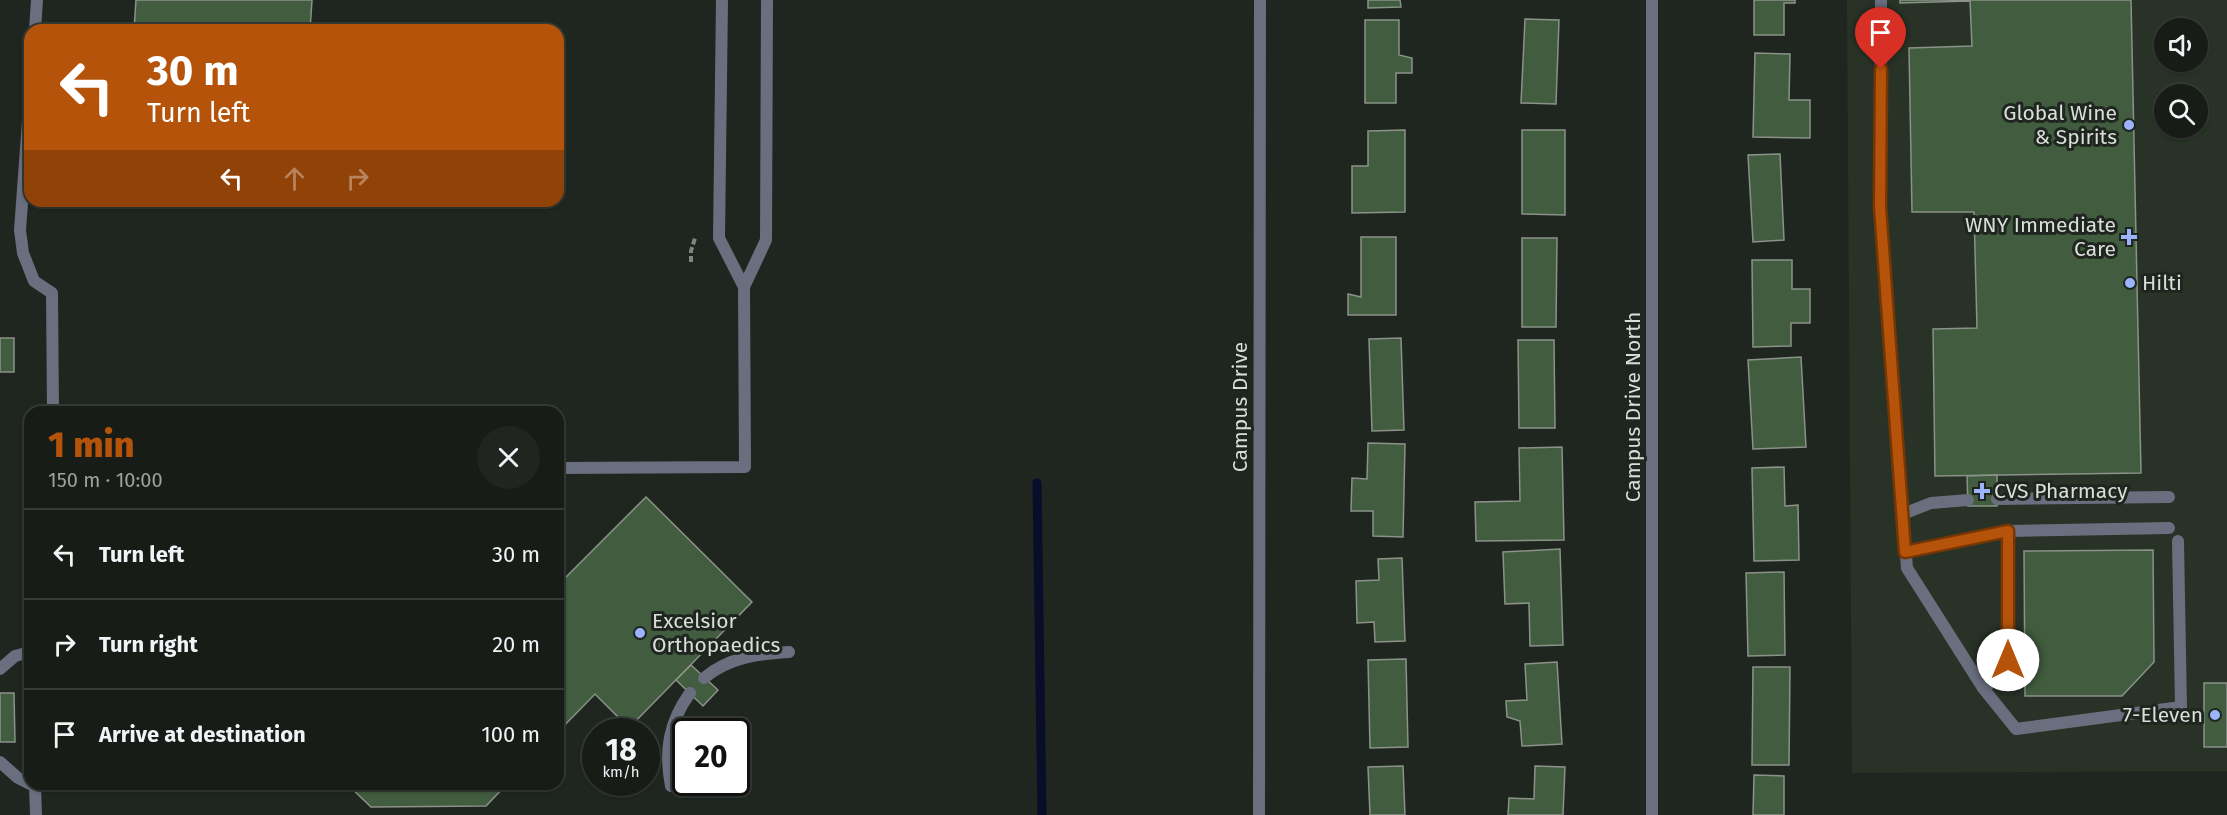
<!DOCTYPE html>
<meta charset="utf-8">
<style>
body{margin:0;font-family:"Fira Sans",sans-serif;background:#202520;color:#f1f3f6;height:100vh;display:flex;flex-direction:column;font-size:22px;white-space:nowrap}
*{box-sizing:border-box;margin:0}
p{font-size:20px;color:#9ea1a1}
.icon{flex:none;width:33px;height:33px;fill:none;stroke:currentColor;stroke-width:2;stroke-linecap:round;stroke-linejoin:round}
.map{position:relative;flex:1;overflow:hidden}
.side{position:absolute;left:24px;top:406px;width:540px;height:384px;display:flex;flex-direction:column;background:#171c17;border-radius:18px;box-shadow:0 2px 4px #0004,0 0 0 2px #363a36}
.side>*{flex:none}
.hud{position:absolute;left:24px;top:24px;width:540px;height:183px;border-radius:18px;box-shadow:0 2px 4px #0004,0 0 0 2px #363a36;background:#b45309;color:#fff;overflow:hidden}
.fabs{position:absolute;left:2154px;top:18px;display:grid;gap:12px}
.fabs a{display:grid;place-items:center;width:54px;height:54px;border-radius:50%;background:#171c17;box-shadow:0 2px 4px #0004,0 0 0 2px #363a36;font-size:30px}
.speed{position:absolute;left:582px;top:718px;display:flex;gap:12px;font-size:30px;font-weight:700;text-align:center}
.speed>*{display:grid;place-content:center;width:78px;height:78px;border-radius:50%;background:#171c17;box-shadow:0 2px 4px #0004,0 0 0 2px #363a36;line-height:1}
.speed small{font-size:15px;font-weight:400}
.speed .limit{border:3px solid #111;border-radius:9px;background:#fff;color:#111}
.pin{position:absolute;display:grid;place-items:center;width:51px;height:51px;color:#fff;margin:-62px -26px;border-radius:50% 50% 50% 0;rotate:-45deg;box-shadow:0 0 6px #0007}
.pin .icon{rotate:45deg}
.me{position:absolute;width:66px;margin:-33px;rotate:0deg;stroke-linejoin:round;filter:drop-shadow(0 0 4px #0008)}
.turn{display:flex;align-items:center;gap:21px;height:126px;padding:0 24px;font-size:27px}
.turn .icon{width:78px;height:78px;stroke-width:2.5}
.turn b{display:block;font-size:42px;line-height:51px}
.lanes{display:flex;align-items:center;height:57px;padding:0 24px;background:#0003;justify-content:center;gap:30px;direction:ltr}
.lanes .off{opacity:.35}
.round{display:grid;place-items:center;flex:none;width:63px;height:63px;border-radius:32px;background:#202520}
.head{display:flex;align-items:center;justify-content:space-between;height:102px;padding:0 24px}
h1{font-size:36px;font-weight:800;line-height:45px;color:#b45309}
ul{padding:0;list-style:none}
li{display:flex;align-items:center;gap:18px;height:90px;padding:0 24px;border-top:2px solid #363a36}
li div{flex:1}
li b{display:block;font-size:22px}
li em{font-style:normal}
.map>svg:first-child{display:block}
</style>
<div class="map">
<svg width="2227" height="815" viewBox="0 0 2227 815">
<rect width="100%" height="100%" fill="#1f261f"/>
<path fill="#283226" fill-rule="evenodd" d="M1847 0H2227V771L1852 773ZM2164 28H2198V62H2164ZM2164 94H2198V128H2164Z"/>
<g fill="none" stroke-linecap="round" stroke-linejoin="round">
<path stroke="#080e29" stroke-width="9" d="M1037 483 1042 815"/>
</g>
<g fill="#425c3f" stroke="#8a9289" stroke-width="1.5">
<path d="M136 0H312L310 30H134Z"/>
<path d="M1368 0H1400L1401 7 1368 8Z"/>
<path d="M1754 0H1795V3H1784V35H1754Z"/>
<path d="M1900 0H2131L2141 473 1935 476 1933 329 1977 328 1974 212H1912L1909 48 1972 46 1970 1 1900 3Z"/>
<path d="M1525 19 1559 20 1556 104 1521 103Z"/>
<path d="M1365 20H1399V55L1412 58V73H1396V103H1365Z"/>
<path d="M1755 53 1790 54 1789 100H1810V138L1753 137Z"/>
<path d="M1405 130V212L1352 213V166H1368V131Z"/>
<path d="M1522 130H1565V215L1522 214Z"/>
<path d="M1780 154 1784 240 1753 242 1748 155Z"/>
<path d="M1361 237H1396V315H1348V294L1361 297Z"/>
<path d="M1522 238H1557L1556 327H1522Z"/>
<path d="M1752 260H1792V289H1810V323H1791V346L1753 347Z"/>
<rect x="0" y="338" width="14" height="34"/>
<path d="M1401 338 1404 430 1372 431 1369 339Z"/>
<path d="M1518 340H1554L1555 428H1519Z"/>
<path d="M1801 357 1806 447 1753 449 1748 360Z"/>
<path d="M1368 443 1405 444 1403 537 1373 536V511H1351L1352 478 1367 479Z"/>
<path d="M1562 447 1564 540 1476 541 1475 502 1520 501 1519 448Z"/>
<path d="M1784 467 1785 506 1798 505 1799 560 1754 561 1752 468Z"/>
<path d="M1997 475V506H1968L1967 476Z"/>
<path d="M646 497 752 602 629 728 595 694 558 732V585Z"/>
<path d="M1560 549 1563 645 1530 646 1529 603 1505 604 1503 552Z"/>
<path d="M2153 550 2154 662 2122 696H2025L2024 551Z"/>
<path d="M1402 558 1405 641 1375 642 1374 622 1357 623 1356 581 1379 580 1378 559Z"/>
<path d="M1784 572 1785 655 1748 656 1746 573Z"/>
<path d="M1406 659 1408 747 1370 748 1368 660Z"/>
<path d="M1557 662 1562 744 1522 746 1520 721 1507 717 1506 701 1527 700 1525 664Z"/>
<path d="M691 665 718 690 703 706 676 680Z"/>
<path d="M1753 667H1790L1789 765H1752Z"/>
<rect x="2204" y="683" width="23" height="64"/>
<path d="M0 693H14L15 742H0Z"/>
<path d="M1403 766 1405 815H1370L1368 767Z"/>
<path d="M1535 766 1565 767 1563 815H1508L1509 798 1534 799Z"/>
<path d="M1754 775 1784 776V815H1753Z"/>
<path d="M347 784H507L486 806 371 807Z"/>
</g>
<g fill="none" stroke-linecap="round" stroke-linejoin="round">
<path stroke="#80857f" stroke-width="4" stroke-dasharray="6 3" stroke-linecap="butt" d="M691 262V251L695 238"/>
<g stroke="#6a6f7f" stroke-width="12">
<path d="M1881 0 1880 207 1907 568 1983 688 2016 729 2181 707 2178 541"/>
<path d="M20 230 23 253 34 281 52 293 53 412"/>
<path d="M744 287 766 240 767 0"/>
<path d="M558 468 745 467 744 287 719 238 722 0"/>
<path d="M30 486V505"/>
<path d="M1997 499 2169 497"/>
<path d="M1903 514 1931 503 1968 500"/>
<path d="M1905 552 2009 531 2169 528"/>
<path d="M0 669 15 656 30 652"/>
<path d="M704 678C729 657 758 654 789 652"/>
<path d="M1983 688 2004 673 2008 665 2009 531"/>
<path d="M0 762 18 778 30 784"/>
<path d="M35 784 36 815"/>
<path d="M671 786C664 751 669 722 690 693"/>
</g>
<g stroke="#6a6f7f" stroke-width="12">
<path d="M1652 0V815"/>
<path d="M35 30 37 0"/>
<path d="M20 230 30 94"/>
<path d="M1259 815 1260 0"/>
</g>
</g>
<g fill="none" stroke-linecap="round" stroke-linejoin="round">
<defs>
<path id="route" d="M1881 69 1880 207 1905 552 2008 531V660"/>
</defs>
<use href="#route" stroke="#753606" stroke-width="15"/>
<use href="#route" stroke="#b45309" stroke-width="10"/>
</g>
<g fill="#9cb4fd" stroke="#1f261f" stroke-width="2">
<circle cx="2129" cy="125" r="6"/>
<path d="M2126 228h6v6h6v6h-6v6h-6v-6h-6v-6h6z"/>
<circle cx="2130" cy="283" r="6"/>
<path d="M1979 482h6v6h6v6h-6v6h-6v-6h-6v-6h6z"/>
<circle cx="640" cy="633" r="6"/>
<circle cx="2215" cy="715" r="6"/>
</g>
<g text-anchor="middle" stroke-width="6" stroke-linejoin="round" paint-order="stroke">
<g font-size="21" fill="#daded9" stroke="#1f261f" text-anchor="end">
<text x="2117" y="120">Global Wine<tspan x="2117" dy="24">&amp; Spirits</tspan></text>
<text x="2116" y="232">WNY Immediate<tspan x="2116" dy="24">Care</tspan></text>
<text x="2142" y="290" text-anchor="start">Hilti</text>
<text x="1994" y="498" text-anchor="start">CVS Pharmacy</text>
<text x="652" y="628" text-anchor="start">Excelsior<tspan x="652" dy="24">Orthopaedics</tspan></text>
<text x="2203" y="722">7-Eleven</text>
</g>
<g font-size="21" fill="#daded9" stroke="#1f261f">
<text transform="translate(1240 407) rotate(-90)" y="7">Campus Drive</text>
<text transform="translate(1633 407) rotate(-90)" y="7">Campus Drive North</text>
</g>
</g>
</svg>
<div class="fabs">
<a><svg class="icon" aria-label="sound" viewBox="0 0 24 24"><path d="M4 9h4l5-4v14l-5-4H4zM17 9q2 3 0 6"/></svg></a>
<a><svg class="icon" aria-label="search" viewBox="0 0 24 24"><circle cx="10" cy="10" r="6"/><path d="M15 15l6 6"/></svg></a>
</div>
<div class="speed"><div>18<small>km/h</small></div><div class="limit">20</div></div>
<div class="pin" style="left:1881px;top:69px;background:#d93025"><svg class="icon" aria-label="arrive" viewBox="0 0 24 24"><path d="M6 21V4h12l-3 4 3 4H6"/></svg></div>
<svg class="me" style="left:2008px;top:660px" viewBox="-20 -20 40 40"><circle r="19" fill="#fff"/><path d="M0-13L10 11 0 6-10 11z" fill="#b45309"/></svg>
<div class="hud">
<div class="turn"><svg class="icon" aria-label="left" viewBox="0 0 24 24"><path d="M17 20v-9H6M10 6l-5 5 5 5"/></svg><div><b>30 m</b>Turn left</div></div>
<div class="lanes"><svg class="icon" aria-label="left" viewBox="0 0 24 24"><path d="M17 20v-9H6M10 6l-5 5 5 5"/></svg><svg class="icon off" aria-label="ahead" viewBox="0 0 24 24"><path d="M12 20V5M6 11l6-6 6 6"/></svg><svg class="icon off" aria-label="right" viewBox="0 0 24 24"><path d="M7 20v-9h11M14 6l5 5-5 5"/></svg></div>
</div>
<section class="side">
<div class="head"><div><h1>1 min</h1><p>150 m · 10:00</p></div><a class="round"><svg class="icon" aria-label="close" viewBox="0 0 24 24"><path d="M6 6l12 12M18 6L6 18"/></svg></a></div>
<ul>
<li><svg class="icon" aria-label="left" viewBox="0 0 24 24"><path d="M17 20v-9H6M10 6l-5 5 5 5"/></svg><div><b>Turn left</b></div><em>30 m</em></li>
<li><svg class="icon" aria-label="right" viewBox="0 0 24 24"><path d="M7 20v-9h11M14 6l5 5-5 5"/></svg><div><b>Turn right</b></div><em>20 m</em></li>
<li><svg class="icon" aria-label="arrive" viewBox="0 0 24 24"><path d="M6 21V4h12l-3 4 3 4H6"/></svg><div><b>Arrive at destination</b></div><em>100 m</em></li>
</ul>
</section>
</div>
